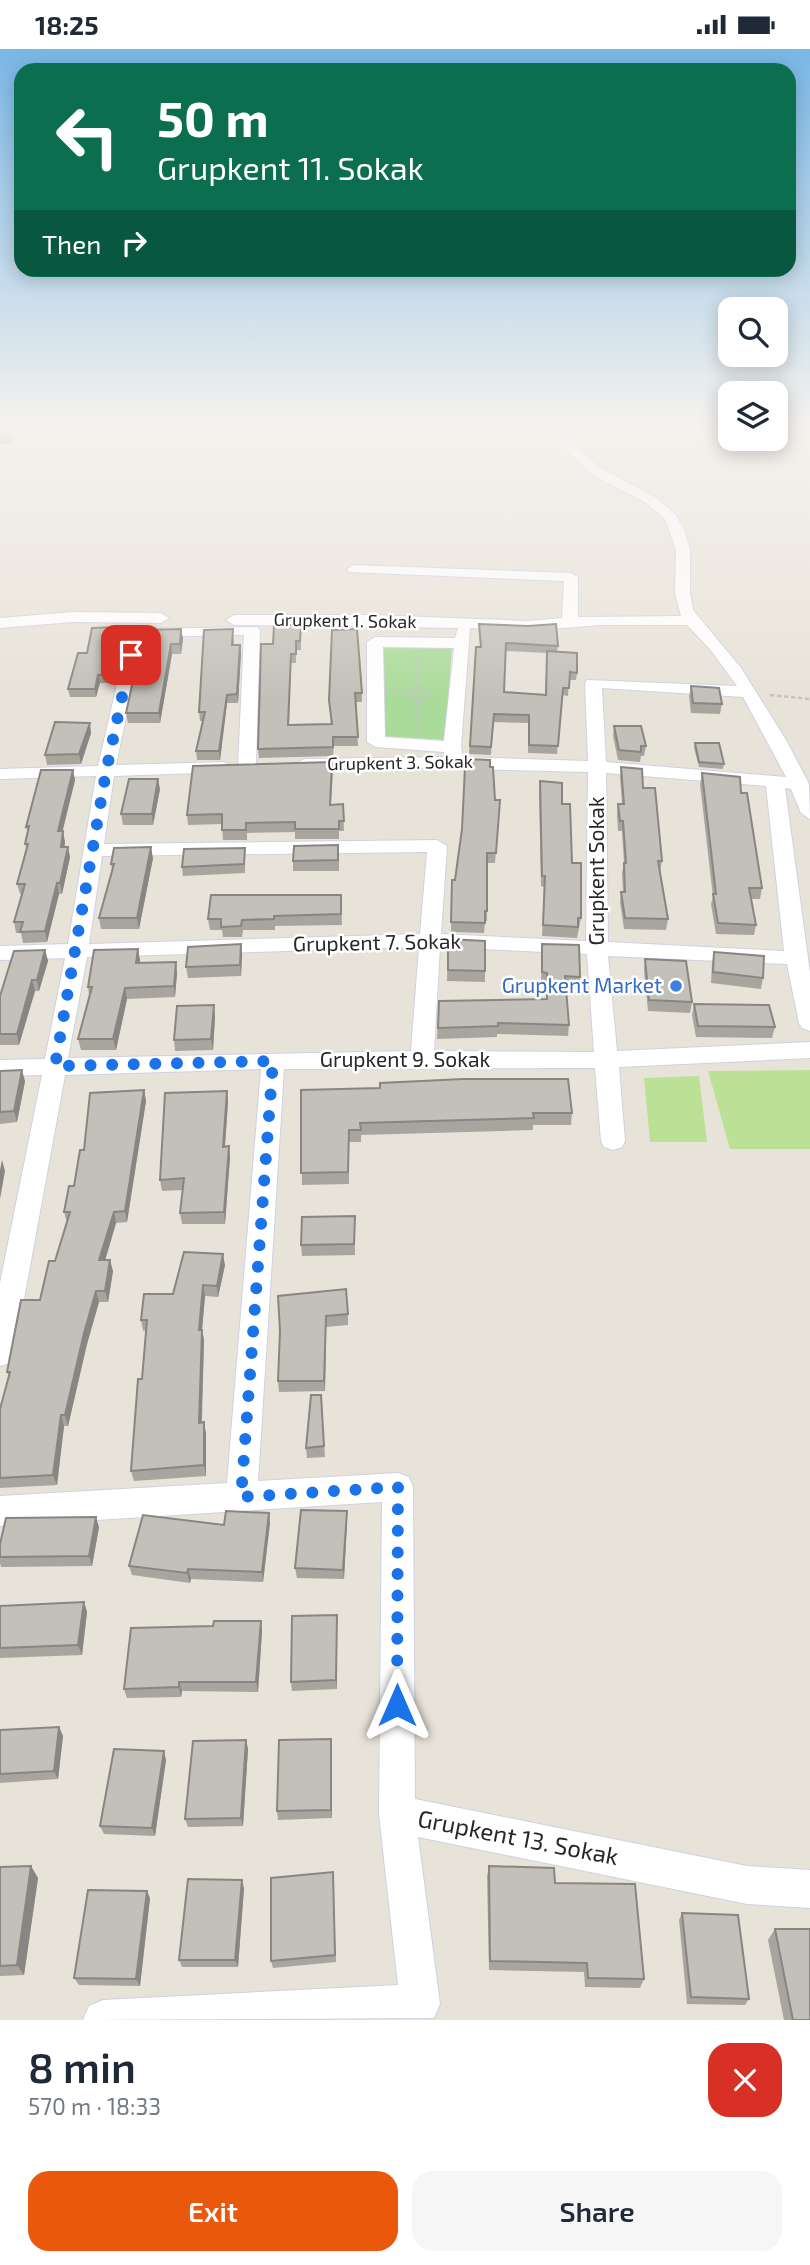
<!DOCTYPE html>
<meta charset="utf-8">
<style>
body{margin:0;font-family:"Exo 2",sans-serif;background:#f6f6f7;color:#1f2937;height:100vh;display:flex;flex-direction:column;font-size:26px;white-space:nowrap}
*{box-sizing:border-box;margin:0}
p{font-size:23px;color:#747a83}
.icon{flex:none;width:38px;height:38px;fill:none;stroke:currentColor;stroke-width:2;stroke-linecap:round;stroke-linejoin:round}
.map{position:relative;height:1971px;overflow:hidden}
.sheet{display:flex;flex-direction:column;background:#fff;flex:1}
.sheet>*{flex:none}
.hud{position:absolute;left:14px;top:14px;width:782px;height:214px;border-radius:21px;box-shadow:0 4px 18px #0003;background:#0b6e4f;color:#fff;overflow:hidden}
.buttons{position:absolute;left:718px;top:248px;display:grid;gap:14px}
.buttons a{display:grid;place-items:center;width:70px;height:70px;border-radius:14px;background:#fff;box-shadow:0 4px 18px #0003;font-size:35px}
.pin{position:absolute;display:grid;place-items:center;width:60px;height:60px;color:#fff;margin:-30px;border-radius:14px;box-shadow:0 4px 10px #0006}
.me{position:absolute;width:77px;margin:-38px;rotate:0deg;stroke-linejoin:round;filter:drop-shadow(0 0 5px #0008)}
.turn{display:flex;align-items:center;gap:24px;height:147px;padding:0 28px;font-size:32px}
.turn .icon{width:91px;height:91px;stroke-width:2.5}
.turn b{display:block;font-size:49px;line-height:60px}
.then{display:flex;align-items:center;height:66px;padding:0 28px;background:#0003;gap:14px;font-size:26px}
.round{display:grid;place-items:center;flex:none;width:74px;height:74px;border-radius:21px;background:#f6f6f7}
.overview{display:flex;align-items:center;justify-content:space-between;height:119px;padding:0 28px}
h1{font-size:42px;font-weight:600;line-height:52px}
.primary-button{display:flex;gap:14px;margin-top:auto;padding:14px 28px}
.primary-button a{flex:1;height:80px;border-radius:21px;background:#ea580c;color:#fff;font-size:28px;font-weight:600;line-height:80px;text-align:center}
.primary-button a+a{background:#f6f6f7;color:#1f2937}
.status{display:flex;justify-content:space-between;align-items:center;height:49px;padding:0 35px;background:#fff;direction:ltr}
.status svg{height:19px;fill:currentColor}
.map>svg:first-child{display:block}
</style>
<div class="status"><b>18:25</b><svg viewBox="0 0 49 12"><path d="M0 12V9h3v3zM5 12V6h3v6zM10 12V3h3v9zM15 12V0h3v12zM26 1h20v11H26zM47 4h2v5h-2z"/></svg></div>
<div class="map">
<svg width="810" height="1971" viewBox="0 0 810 1971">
<rect width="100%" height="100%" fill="#e8e3d9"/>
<path fill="#abdb9a" d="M381 597 452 598 445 691 381 687Z"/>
<g fill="#bce196">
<path d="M810 1021V1100H730L708 1022Z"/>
<path d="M699 1027 707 1093H650L644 1029Z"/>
</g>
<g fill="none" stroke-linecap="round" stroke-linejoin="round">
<defs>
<g id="minor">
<path d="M30 374H42L36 384 0 387V379L28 378Z"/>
<path d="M534 374 553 376 602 420 655 448 676 466 685 483 690 501V544L693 561 741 619 786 691 809 735 810 770 801 764 791 740 785 739 810 924V982L802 979 799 974 787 915 608 907 617 1002 810 993V1009L619 1018 625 1092 622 1098 613 1101 604 1098 601 1092 595 1019 284 1020 258 1432 398 1424 409 1428 413 1438 415 1750 747 1817 810 1821V1859L747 1855 418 1788 440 1955 434 1969 83 1971 89 1957 103 1951 398 1936 379 1765 382 1453 0 1477V1447L227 1434 261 1020 65 1026 14 1305 10 1314 0 1317V1234L42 1026 0 1027V1011L45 1010 65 909 0 911V897L68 895 96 727 0 730V720L98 717 130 580 257 578 260 581 256 717 247 722 238 717 244 586 143 588 116 716 224 713 233 718 224 723 114 727 104 795 437 791 447 797 441 885 586 892 588 723 428 719 304 720 295 715 304 710 445 708 444 703 376 698 367 693V593L375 588 455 589 458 579 234 576 226 571 234 566H374L528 572 562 569 564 532 349 523 347 520 354 516 571 524 578 528V568L681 567 675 544 676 501 665 470 645 453 592 426 552 387ZM599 576H687L710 600 737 637 587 631 585 634 588 712 463 708 461 698 470 579 528 582ZM383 598 454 599 444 692 385 688ZM602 639 743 648 786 728 606 713ZM606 724 766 737 784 902 608 893ZM427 803 420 885 89 895 102 807ZM419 898 411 1002 68 1009 87 908ZM440 898 587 905 594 1003 434 1002Z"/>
<path d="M73 563 161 564 169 569 161 574 73 573 0 579V569Z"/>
</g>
</defs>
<use href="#minor" stroke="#cfd1df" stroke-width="2"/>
<g stroke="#c3c3c3" stroke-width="2.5" stroke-dasharray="4.5 2.5" stroke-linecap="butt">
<path d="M416 607 417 640"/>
<path d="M414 640 427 642 428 647 421 650 411 649 408 644Z"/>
<path d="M392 644H408"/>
<path d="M770 646 810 650"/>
<path d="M418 651V682"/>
</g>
<use href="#minor" fill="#fff" fill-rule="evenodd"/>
</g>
<g fill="#a8a59f" fill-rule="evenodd">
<path d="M479 575 558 597 557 603 577 624 576 631H569L568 647 562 646 557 705 528 704V674L493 673 491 706 469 705 476 598H480ZM506 602 547 604 545 646 504 643Z"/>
<path d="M301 576V601H296V614H291L289 676 331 675 329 651 332 581 362 644V653H356L358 697H334L333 707 259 709 258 700 273 595Z"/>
<path d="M181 580 183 590 181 605H172L160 674H128L126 664 144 581Z"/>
<path d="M120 583 124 591 114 634H100L96 648H70L68 640 87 604Z"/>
<path d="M234 589V596L241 604 238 654H227L220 711H197L196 702 203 672H200L199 663Z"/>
<path d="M691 637 722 655 720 665 691 664 689 647Z"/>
<path d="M614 677 646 697 644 707H641L640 713 618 711 613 687Z"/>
<path d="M91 684 81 715 47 716 45 706Z"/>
<path d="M695 694 724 715 723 720 699 718 694 699Z"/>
<path d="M490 718 495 751H500L495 814H487V872H485L484 884 451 883 452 831H455L462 780Z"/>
<path d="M621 718 643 739 662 812 660 823 668 870 666 881 624 880 620 853 621 843H623L622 824 624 814 622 782H618L617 765 618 755H622L620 728Z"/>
<path d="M73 721 75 731 62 782 65 793 64 798 70 808 62 845H59L47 893 23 894 21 884H16L14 873 22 845H20L17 835 26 799 25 795 28 784 26 778Z"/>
<path d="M333 723 331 756 343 755 344 782H339V790H295V783L247 784V791H223L222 775 188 776 187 766Z"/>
<path d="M702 724 741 744 762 839 760 850H751L756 876 754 886 716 885 711 855 713 848 700 735Z"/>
<path d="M540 732 562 755 572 814 581 869 577 889 542 887 544 838 541 837 539 743Z"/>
<path d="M160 740 153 776H123L121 765Z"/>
<path d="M245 799V824L183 827 182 818Z"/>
<path d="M339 807V822H293V812Z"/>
<path d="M153 809 139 880H101L99 869 112 821 111 815Z"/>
<path d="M341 846 342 876 275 877V881H243L242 888H223L222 881H210L208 870Z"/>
<path d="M448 890 485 922V933L447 932Z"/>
<path d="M241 895 242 906 241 927 188 929 186 918Z"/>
<path d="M542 895 580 928 579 939 566 938 569 976 568 987 497 985V988L437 990 439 952 546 950V935L541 934Z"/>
<path d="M138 900 140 914 177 924 175 948 127 950 116 1001H81L78 990 89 946 88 938Z"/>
<path d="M45 901 48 912 39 942H35L19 996H0V947Z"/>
<path d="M714 903 763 929 761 940 711 934 712 914Z"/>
<path d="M645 910 692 953 690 964 648 962 644 921Z"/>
<path d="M694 955 775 978 772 989 696 988 692 966Z"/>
<path d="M215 967 213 1001 175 1002 174 991Z"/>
<path d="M0 1022 25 1032 17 1073 0 1075Z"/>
<path d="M144 1041 146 1052 127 1173 116 1174 105 1211 113 1222 108 1253H99L87 1295 68 1377H64L57 1436 0 1439V1360L9 1328 7 1323 40 1251 55 1212 67 1174 64 1163 74 1137 84 1101Z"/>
<path d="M301 1041 572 1064 571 1076H533V1081L361 1086V1093H349V1135L302 1136Z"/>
<path d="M227 1042 228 1053 225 1098 230 1108 225 1175H182L180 1164 183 1141 162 1142 160 1131Z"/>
<path d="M355 1178V1206L302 1207 301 1196Z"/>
<path d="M225 1216 218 1248 205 1247 202 1281 204 1291 202 1373 206 1384V1427L134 1432 131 1422 142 1330 146 1281 143 1282 141 1271 173 1245Z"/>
<path d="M278 1247 348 1265V1276L326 1278 325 1342 279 1343 278 1332 280 1282Z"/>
<path d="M321 1346 325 1408 307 1409 306 1399Z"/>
<path d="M347 1462V1473L344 1530 297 1529 295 1519Z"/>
<path d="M269 1464 270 1474 263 1533 191 1530 190 1534 132 1526 129 1517 224 1476Z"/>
<path d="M99 1478 92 1517 1 1518 0 1514V1495Z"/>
<path d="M84 1553 87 1563 82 1606 0 1609V1557Z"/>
<path d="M337 1566V1640L292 1642 291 1633Z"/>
<path d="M261 1572 262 1582 258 1643 182 1642 181 1648 127 1649 124 1640 213 1577Z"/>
<path d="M59 1678 63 1687 58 1730 0 1734V1681Z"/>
<path d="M246 1691 248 1700 243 1777 188 1778 185 1770Z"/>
<path d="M332 1699V1769L278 1771 277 1762Z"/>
<path d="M166 1711 155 1787 104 1785 100 1777Z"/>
<path d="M489 1817 555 1834 644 1930 640 1939 585 1938 584 1923 489 1921 487 1827Z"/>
<path d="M0 1818 38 1829 24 1926 0 1927Z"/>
<path d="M333 1831 336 1913 273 1919 271 1912Z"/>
<path d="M244 1839 238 1918H182L179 1911Z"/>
<path d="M150 1849 140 1937 79 1936 74 1929Z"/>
<path d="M682 1864 749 1950 745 1956 687 1955 679 1871Z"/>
<path d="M775 1880 810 1971H784L768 1891Z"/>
</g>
<g fill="#888682">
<path d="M0 374H12V376L0 377Z"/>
<path d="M11 382 13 394 0 396V388Z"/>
<path d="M181 580 183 590 181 605 180 595Z"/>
<path d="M122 583 124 591 114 634 113 626Z"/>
<path d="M171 595 172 605 160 674 159 664Z"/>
<path d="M240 596 241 604 238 654 237 645Z"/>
<path d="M98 626 100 634 96 648 95 640Z"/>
<path d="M227 646V654L220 711 219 702Z"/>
<path d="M90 674 91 684 81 715 79 705Z"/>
<path d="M73 721 75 731 60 793 58 782Z"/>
<path d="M158 730 160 740 153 776 152 765Z"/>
<path d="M63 782 65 793 63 809 61 798Z"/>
<path d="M68 798 70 808 62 845 60 834Z"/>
<path d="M151 798 153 809 139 880 137 869Z"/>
<path d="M57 834 59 845 47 893 45 882Z"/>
<path d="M241 895 242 906 241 927 240 916Z"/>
<path d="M138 900 140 911 138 925 136 914Z"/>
<path d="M45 901 48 912 39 942 37 931Z"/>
<path d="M176 913 177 924 175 948 174 937Z"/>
<path d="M32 931 35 942 19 996 17 985Z"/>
<path d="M125 939 127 950 116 1001 113 990Z"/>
<path d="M214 956 215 967 213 1001 211 990Z"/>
<path d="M22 1021 25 1032 17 1073 14 1062Z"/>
<path d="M144 1041 146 1052 127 1173 125 1162Z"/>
<path d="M227 1042 228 1053 224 1109 223 1098Z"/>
<path d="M229 1097 230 1108 225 1175 224 1163Z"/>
<path d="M2 1111 5 1122 0 1150V1121Z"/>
<path d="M114 1163 116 1174 102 1222 99 1211Z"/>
<path d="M223 1205 225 1216 218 1248 217 1237Z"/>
<path d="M110 1211 113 1222 108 1253 105 1242Z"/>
<path d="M203 1236 205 1247 201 1292 199 1281Z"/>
<path d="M96 1242 99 1253 87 1295 68 1377 65 1366 84 1284Z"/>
<path d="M326 1267V1278L325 1342 324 1332Z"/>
<path d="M202 1281 204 1291 201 1384 199 1374Z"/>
<path d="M61 1366 64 1377 57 1436 53 1426Z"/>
<path d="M204 1373 206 1384V1427L204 1416Z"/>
<path d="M347 1462V1473L344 1530 343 1521Z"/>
<path d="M269 1464 270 1474 263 1533 262 1523Z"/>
<path d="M96 1468 99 1478 92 1517 89 1507Z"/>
<path d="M188 1520 191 1530 190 1534 187 1524Z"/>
<path d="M84 1553 87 1563 82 1606 78 1596Z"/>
<path d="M337 1566V1640L336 1631Z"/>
<path d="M261 1572 262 1582 258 1643 256 1633Z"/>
<path d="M179 1633 182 1642 181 1648 179 1638Z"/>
<path d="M59 1678 63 1687 58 1730 54 1722Z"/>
<path d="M331 1690 332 1699V1769L331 1761Z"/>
<path d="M246 1691 248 1700 243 1777 241 1769Z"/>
<path d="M164 1702 166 1711 155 1787 152 1779Z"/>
<path d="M31 1817 38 1829 24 1926 17 1916Z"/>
<path d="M242 1831 244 1839 238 1918 235 1911Z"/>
<path d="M147 1842 150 1849 140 1937 136 1930Z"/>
</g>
<g fill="#c3c0b9" stroke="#888682" stroke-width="2">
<path d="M0 382H11V387L0 388Z"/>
<path d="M479 575 528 577 556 575 558 597 506 594 504 643 546 646 547 602 577 604V624L570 623 569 639H563L558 697 529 696V666L494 665 491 698 470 697 476 598H481Z"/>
<path d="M274 576H301L300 592H296V605H291L288 676 332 675 329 651 332 581 357 580 362 644H355L358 688H333V698L258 700 261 595H273Z"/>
<path d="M119 578 118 583H122L113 626H98L95 640H68L78 604H87L92 579Z"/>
<path d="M181 580 180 595H171L159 664H126L144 581Z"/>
<path d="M233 580 232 596H240L237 645 227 646 219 702H196L205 663H199L204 581Z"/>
<path d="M691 637 719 639 722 655 693 654Z"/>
<path d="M55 673 90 674 79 705 45 706Z"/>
<path d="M614 677H641L646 697H641V703L619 701Z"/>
<path d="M695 694H719L724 715 699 713Z"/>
<path d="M468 710 490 711V718H493L495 751H500L496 804H487V862H485V874L451 873 452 831H455L462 780 465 718H468Z"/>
<path d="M332 713 330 756 343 755 344 772H339V780H295V773L246 774V781H222V765L187 766 193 717Z"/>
<path d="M621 718 642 720 643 739H655L662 812H658L668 870 625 869 621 843H625L624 814H626L623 772H620L618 755H624Z"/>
<path d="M41 721H73L58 782H63L61 798H68L60 834H57L45 882 20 883 23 873H14L25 835H17L28 795H25L29 777 26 778Z"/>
<path d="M702 724 740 728 741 744H747L762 839H749L756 876 718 874 713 845H716Z"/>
<path d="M129 730H158L152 765H121Z"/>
<path d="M540 732 562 734V755H570L572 814H581V869H578V878L543 876 545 827H542Z"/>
<path d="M338 796V811L293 812 294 797Z"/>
<path d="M151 798 137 869H99L114 815H111L114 799Z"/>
<path d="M245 799 244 815 182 818 184 800Z"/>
<path d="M211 846H341V865L274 867V870L242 871 241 877 221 878V870H208Z"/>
<path d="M448 890 485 892V922L448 921Z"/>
<path d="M241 895 240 916 186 918 188 898Z"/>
<path d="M542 895 579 896 580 928 565 927 569 976 498 974V977L438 979 439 952 547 950V924L542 923Z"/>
<path d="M138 900 136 914 176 913 174 937 125 939 113 990H78L92 938H88L94 901Z"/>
<path d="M45 901 37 931H32L17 985H0V947L14 902Z"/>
<path d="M714 903 764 907 763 929 713 923Z"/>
<path d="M645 910 686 912 692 953 649 951Z"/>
<path d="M694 955 769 956 775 978 698 977Z"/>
<path d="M214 956 211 990 174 991 177 957Z"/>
<path d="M22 1021 14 1062 0 1063V1022Z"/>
<path d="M463 1030H568L572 1064H533L534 1069 360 1074 361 1081H349L348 1123 301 1124V1041L380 1039V1034Z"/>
<path d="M144 1041 125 1162 114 1163 99 1211H110L105 1242H96L84 1284 65 1366H61L53 1426 0 1429V1360L10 1323H7L21 1251H40L49 1212H55L70 1163H64L69 1137H74L80 1101H84L90 1044Z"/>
<path d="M227 1042 223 1098 229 1097 224 1163 180 1164 184 1129 160 1131 165 1044Z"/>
<path d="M355 1167 354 1195 301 1196 302 1168Z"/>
<path d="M184 1203 223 1205 217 1237 203 1236 199 1281H202L199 1374 204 1373V1416L131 1422 138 1330H142L147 1271H141L144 1245H173Z"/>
<path d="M346 1240 348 1265 326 1267 324 1332H278L280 1282 278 1247Z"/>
<path d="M311 1346H321L324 1397 306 1399Z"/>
<path d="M301 1461 347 1462 343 1521 295 1519Z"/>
<path d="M226 1462 269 1464 262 1523 188 1520 187 1524 129 1517 143 1466 224 1476Z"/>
<path d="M96 1468 89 1507 0 1508V1495L6 1469Z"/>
<path d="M84 1553 78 1596 0 1599V1557Z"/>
<path d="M337 1566 336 1631 291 1633 292 1567Z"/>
<path d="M214 1572H261L256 1633H179V1638L124 1640 131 1579 213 1577Z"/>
<path d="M59 1678 54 1722 0 1725V1681Z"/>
<path d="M331 1690V1761L277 1762 279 1691Z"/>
<path d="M246 1691 241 1769 185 1770 193 1692Z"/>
<path d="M114 1700 164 1702 152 1779 100 1777Z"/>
<path d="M31 1817 17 1916 0 1917V1818Z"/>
<path d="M489 1817 554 1819 555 1834 635 1835 644 1930 588 1929 587 1914 490 1912Z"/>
<path d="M333 1823 335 1906 271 1912V1829Z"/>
<path d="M188 1830 242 1831 235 1911H179Z"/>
<path d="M88 1841 147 1842 136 1930 74 1929Z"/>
<path d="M682 1864 738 1866 749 1950 691 1948Z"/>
<path d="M775 1880H810V1971H793Z"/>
</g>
<linearGradient id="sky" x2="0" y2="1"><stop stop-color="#79b7e6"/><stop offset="0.58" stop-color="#f5f2ee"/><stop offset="1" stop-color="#f5f2ee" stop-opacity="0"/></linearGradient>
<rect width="810" height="650" fill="url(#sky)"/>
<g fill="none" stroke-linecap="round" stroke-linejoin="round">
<path stroke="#1a73e8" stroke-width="12" stroke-dasharray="0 21.6" d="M131 606 106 723 55 1017 273 1012 241 1448 398 1438 397 1656"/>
</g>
<circle fill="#3f7fe0" stroke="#fff" stroke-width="2.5" cx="676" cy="937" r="7"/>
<g text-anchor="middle" stroke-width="5" stroke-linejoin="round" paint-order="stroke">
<g font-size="18" fill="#272727" stroke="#fff">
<text transform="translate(345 572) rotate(1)" y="6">Grupkent 1. Sokak</text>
<text transform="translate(400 714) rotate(-1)" y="6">Grupkent 3. Sokak</text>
</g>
<g font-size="21" fill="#272727" stroke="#fff">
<text transform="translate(597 822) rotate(-90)" y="7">Grupkent Sokak</text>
<text transform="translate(377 894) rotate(-1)" y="7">Grupkent 7. Sokak</text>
<text x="405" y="1018">Grupkent 9. Sokak</text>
</g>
<g font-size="21" fill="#366cbe" stroke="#fff" text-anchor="end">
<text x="662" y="944">Grupkent Market</text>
</g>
<g font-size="24" fill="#272727" stroke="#fff">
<text transform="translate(518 1789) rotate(11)" y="8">Grupkent 13. Sokak</text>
</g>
</g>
</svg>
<div class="buttons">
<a><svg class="icon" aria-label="search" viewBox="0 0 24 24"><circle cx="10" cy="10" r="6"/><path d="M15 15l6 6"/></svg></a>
<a><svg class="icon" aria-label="layers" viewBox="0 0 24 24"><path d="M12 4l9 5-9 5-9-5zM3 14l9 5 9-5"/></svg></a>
</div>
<div class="pin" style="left:131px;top:606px;background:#d93025"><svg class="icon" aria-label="arrive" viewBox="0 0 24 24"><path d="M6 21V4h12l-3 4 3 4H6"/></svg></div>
<svg class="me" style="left:397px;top:1656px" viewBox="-20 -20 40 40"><path d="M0-17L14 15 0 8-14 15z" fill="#1a73e8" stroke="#fff" stroke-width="4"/></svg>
<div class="hud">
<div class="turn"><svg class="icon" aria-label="left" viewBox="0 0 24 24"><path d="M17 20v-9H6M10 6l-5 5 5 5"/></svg><div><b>50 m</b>Grupkent 11. Sokak</div></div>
<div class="then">Then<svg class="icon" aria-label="right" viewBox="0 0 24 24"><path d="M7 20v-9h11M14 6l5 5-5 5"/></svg></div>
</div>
</div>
<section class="sheet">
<div class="overview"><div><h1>8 min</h1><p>570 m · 18:33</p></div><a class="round" style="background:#d93025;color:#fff"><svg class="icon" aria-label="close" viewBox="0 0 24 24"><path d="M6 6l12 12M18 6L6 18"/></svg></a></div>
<div class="primary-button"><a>Exit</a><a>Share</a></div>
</section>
